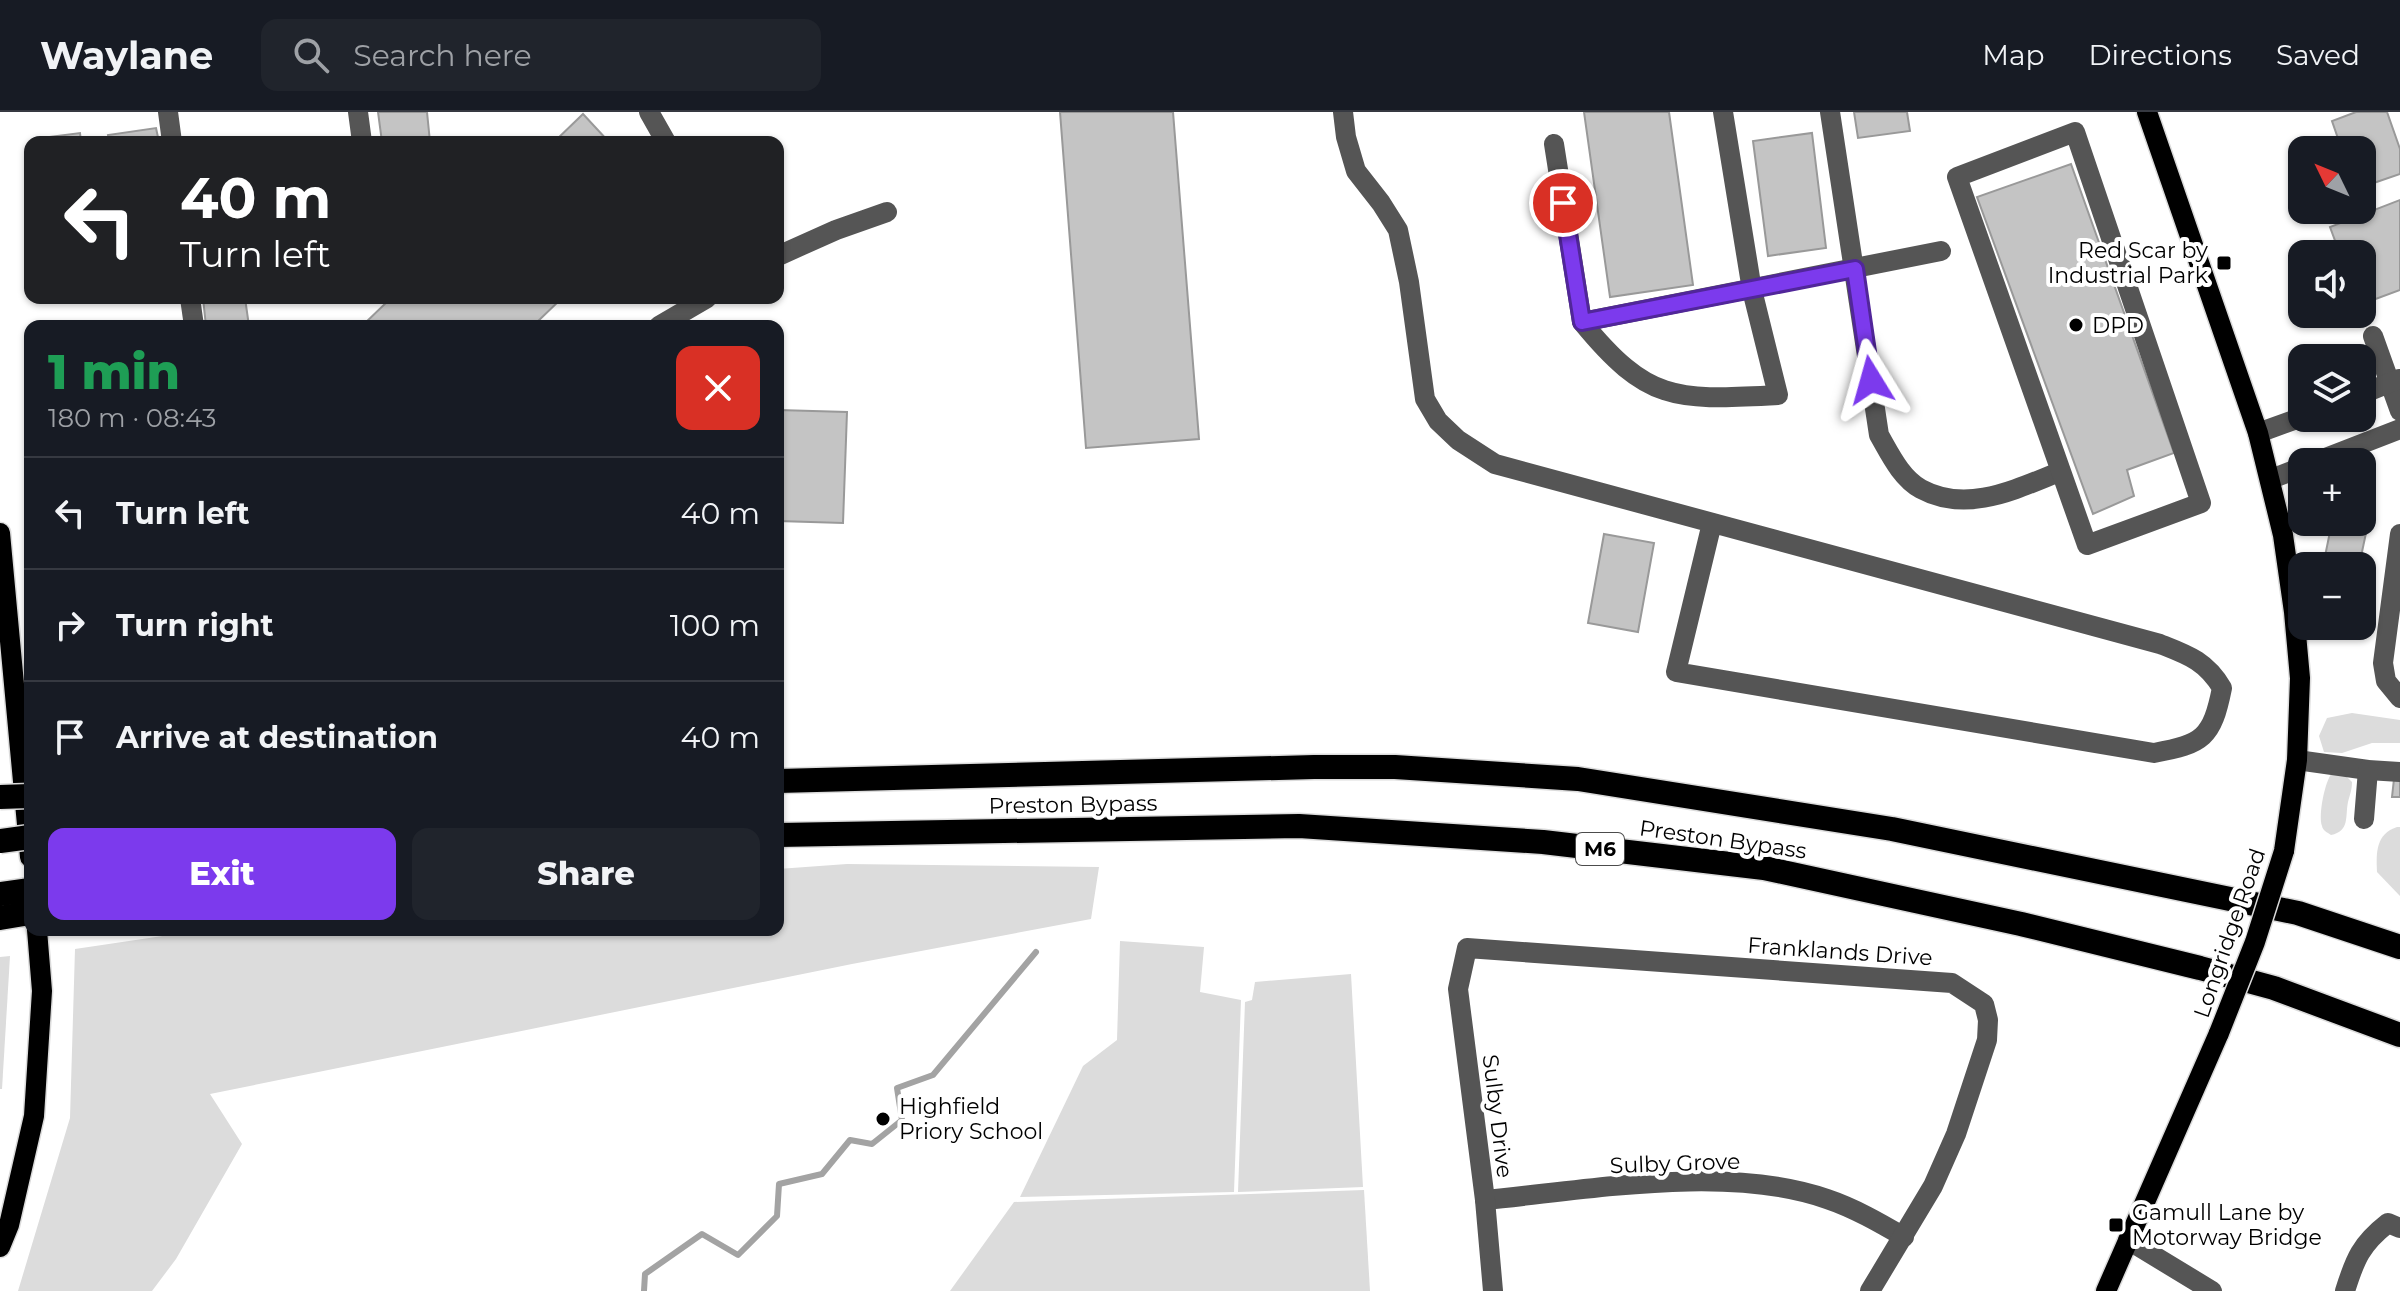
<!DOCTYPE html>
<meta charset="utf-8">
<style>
body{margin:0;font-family:Montserrat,sans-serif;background:#20242c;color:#f1f3f6;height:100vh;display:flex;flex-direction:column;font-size:30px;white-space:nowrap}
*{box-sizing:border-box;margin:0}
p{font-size:26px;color:#9ea1a6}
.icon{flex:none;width:44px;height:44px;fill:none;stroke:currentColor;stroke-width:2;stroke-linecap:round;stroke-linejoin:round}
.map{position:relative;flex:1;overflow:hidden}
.side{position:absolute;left:24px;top:208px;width:760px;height:616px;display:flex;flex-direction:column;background:#171b24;border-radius:16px;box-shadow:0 2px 6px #0004}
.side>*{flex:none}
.banner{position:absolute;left:24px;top:24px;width:760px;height:168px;border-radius:16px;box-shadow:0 2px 6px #0004;background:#202124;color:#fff;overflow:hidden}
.needle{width:52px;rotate:313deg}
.controls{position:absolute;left:2288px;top:24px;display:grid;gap:16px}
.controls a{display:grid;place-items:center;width:88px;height:88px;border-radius:16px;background:#171b24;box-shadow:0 2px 6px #0004;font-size:40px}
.pin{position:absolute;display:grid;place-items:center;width:68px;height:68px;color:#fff;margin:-34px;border:4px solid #fff;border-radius:50%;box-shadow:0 2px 8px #0007}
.me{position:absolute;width:88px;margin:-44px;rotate:352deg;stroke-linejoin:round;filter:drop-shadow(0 0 6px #0008)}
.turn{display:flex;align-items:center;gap:28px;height:168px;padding:0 24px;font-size:36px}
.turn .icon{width:104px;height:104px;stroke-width:2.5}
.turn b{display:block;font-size:56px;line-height:68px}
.round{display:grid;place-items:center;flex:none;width:84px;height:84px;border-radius:16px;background:#20242c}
.headline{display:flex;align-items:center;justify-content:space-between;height:136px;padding:0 24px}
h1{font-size:48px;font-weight:800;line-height:60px;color:#1e9e55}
.button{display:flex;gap:16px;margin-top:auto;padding:16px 24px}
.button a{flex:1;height:92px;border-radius:16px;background:#7c3aed;color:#fff;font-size:32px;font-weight:800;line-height:92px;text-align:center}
.button a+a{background:#20242c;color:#f1f3f6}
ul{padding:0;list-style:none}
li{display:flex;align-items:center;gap:24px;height:112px;padding:0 24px;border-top:2px solid #363941}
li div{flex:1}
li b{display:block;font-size:30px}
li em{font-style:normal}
header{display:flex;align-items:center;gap:48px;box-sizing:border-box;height:112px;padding:0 40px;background:#171b24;border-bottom:2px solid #363941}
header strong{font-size:38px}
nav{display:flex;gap:44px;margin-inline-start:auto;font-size:28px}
.search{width:560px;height:72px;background:#20242c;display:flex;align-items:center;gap:20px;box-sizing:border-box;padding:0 28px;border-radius:16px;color:#9ea1a6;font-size:30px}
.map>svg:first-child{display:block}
</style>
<header>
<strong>Waylane</strong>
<div class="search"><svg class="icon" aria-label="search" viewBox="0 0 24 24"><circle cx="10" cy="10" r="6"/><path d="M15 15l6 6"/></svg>Search here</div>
<nav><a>Map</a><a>Directions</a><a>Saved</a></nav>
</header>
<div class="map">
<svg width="2400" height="1179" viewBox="0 0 2400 1179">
<rect width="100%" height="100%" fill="#fff"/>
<g fill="#dcdcdc">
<path d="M2352 601 2400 608V631H2372L2342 641 2324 640 2319 624 2327 606Z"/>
<path d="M2332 661H2343L2352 670C2352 678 2350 682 2348 690 2345 705 2350 719 2331 723 2327 720 2323 719 2322 714 2318 703 2325 669 2332 661Z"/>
<path d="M2397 715H2400V784L2377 760C2376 740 2376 722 2397 715Z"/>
<path d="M847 752 1099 755 1091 807 852 852 210 982 242 1032 176 1147 152 1179H18L70 1006 75 837 203 818H778V757Z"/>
<path d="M1120 829 1204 835 1200 880 1241 888 1234 1080 1020 1085 1083 954 1117 928Z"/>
<path d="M10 844 2 977H0V845Z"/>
<path d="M1351 862 1363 1075 1238 1080 1245 890 1252 888 1255 870Z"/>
<path d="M1364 1078 1370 1179H950L1014 1090Z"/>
</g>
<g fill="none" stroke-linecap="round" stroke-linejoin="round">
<path stroke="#a3a3a3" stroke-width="6" d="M644 1179 645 1162 702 1122 738 1143 777 1104 779 1072 822 1062 850 1028 872 1032 902 1008 897 976 933 963 1036 840"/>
</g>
<g fill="#c4c4c4" stroke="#999" stroke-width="2">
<path d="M378 0H427L430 30H382Z"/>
<path d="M1060 0H1173L1199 327 1086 336Z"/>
<path d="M1584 0H1669L1693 173 1610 185Z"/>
<path d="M1854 0H1907L1910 19 1858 26Z"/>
<path d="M2356 0H2387L2400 37V62L2362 75V38H2342L2332 9Z"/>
<path d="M583 2 609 30H554Z"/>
<path d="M156 16 159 30H109L108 23Z"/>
<path d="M80 21 81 30H34L33 27Z"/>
<path d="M1812 21 1826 136 1768 144 1753 29Z"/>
<path d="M2071 52 2174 341 2127 358 2134 384 2093 402 1977 85Z"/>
<path d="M2400 88V178L2362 192V142H2340L2330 115Z"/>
<path d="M203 186H245L249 214H206Z"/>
<path d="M391 186H562L533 214H362Z"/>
<path d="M778 298 847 300 843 411 778 409Z"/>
<path d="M2362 386 2373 388 2359 454H2323L2332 410H2362Z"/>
<path d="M1604 422 1654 431 1638 520 1588 511Z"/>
<path d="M2394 667H2400V685H2392Z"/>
</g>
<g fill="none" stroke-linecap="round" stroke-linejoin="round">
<defs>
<g id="major">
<path d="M2147 0 2258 321 2283 423 2294 500 2300 566 2297 648 2284 739"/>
<path d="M0 421 30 745"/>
<path d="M0 1135 9 1113 34 1004 42 879 37 818"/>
<path d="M2106 1179 2219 921"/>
</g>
<g id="highway">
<path d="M778 669 1314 655H1395L1578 667 1892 717 2298 801 2400 835"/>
<path d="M778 723 1299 714 1543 730 1764 756 2021 812 2200 856 2274 876 2400 923"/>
<path d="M0 782 30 778"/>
<path d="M0 806 30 801"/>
</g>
</defs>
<use href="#major" stroke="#dbdbdb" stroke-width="23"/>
<use href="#highway" stroke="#dbdbdb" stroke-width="27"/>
<g stroke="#555" stroke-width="20">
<path d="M168 0 172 30"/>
<path d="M358 0 362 30"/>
<path d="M649 0 666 30"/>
<path d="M1343 0 1346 25 1356 59 1381 91 1398 118 1409 170 1425 287 1438 309 1458 328 1495 352 2160 532C2188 543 2206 549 2222 576 2212 626 2203 632 2154 641L1676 560 1712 411"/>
<path d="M1830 0 1879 323C1890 342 1901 366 1921 377 1967 402 2016 377 2059 360"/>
<path d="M2075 20 2201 391 2087 433 1957 65Z"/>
<path d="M1554 32 1582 210 1941 139"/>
<path d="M778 144 836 118 887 100"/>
<path d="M190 186 194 214"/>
<path d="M1582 210C1649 292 1677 288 1778 283L1752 178 1723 0"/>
<path d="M659 214 707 186"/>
<path d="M2373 224 2400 299"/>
<path d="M2362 282 2399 267"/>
<path d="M2258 321 2302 305"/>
<path d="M2315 350 2400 317"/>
<path d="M2271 367 2302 355"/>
<path d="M2400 422 2383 551 2386 569 2400 586"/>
<path d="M2297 648 2368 658 2400 660"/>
<path d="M2364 707 2368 658"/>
<path d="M1485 1088C1589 1078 1727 1052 1827 1087 1854 1096 1880 1111 1904 1125"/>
<path d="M2128 1128 2212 1179"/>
<path d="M1493 1179 1485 1088 1458 877 1467 836 1952 871 1984 892 1988 908 1987 928 1956 1022 1933 1074 1870 1179"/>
<path d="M2345 1179C2355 1147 2361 1132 2388 1111L2400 1116"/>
</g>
<use href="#major" stroke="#000" stroke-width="20"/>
<use href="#highway" stroke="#000" stroke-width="24"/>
<defs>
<path id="major-bridge" d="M2219 921 2255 830 2284 739"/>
<g id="highway-bridge">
<path d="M0 685 30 684"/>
<path d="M0 729 30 725"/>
</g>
</defs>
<use href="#major-bridge" stroke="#dbdbdb" stroke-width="23" stroke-linecap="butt"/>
<use href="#highway-bridge" stroke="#dbdbdb" stroke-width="27" stroke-linecap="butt"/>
<use href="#major-bridge" stroke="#000" stroke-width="20"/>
<use href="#highway-bridge" stroke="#000" stroke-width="24"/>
</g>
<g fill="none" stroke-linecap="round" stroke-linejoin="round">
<defs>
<path id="route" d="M1563 91 1582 210 1855 157 1871 268"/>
</defs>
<use href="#route" stroke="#51269a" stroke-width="20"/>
<use href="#route" stroke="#7c3aed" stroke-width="14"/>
</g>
<g fill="#000" stroke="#fff" stroke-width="3">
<rect x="2216" y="143" width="16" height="16" rx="4"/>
<circle cx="2076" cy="213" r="8"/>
<circle cx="883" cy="1007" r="8"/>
<rect x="2108" y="1105" width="16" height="16" rx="4"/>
</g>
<g text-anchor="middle" stroke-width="8" stroke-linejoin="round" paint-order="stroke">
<rect fill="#fff" stroke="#4c4c4c" stroke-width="2" x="1576" y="721" width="48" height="32" rx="6"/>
<g font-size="20" font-weight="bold" fill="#000">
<text x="1600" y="744">M6</text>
</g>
<g font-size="22" fill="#000" stroke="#fff" text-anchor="start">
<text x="2208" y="146" text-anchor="end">Red Scar by<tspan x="2208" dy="25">Industrial Park</tspan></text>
<text x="2092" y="221">DPD</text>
<text x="899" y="1002">Highfield<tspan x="899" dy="25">Priory School</tspan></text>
<text x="2132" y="1108">Gamull Lane by<tspan x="2132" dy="25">Motorway Bridge</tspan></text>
</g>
<g font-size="22" fill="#000" stroke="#fff">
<text transform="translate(1073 692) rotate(-1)" y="8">Preston Bypass</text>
<text transform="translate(1723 727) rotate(8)" y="8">Preston Bypass</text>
<text transform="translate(2229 821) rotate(-71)" y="8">Longridge Road</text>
<text transform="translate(1840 839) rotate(4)" y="8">Franklands Drive</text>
<text transform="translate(1498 1004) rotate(83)" y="8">Sulby Drive</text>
<text transform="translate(1675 1051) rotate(-2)" y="8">Sulby Grove</text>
</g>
</g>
</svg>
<div class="controls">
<a><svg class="needle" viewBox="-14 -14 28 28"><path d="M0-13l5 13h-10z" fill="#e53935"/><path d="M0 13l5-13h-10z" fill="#9ea1a6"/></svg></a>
<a><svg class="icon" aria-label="sound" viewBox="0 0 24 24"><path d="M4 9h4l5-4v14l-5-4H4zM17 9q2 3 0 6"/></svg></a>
<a><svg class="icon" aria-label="layers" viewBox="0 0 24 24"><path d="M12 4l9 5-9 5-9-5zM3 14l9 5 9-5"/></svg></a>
<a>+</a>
<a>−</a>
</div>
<div class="pin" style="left:1563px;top:91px;background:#d93025"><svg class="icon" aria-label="arrive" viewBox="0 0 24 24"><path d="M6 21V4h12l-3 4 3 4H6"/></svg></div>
<svg class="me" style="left:1871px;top:268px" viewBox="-20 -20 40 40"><path d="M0-17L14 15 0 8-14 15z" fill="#7c3aed" stroke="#fff" stroke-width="4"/></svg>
<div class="banner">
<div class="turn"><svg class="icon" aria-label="left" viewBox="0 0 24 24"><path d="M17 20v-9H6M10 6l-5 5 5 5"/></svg><div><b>40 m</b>Turn left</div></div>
</div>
<section class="side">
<div class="headline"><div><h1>1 min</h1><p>180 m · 08:43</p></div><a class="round" style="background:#d93025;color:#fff"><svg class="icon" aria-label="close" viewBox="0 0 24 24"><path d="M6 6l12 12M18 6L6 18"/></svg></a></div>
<ul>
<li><svg class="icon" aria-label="left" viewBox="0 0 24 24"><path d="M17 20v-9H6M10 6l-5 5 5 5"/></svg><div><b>Turn left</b></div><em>40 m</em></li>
<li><svg class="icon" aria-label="right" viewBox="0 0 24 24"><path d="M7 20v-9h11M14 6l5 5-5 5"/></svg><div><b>Turn right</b></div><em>100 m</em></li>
<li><svg class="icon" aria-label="arrive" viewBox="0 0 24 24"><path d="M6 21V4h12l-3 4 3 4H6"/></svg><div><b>Arrive at destination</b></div><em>40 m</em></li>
</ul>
<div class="button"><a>Exit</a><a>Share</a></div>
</section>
</div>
